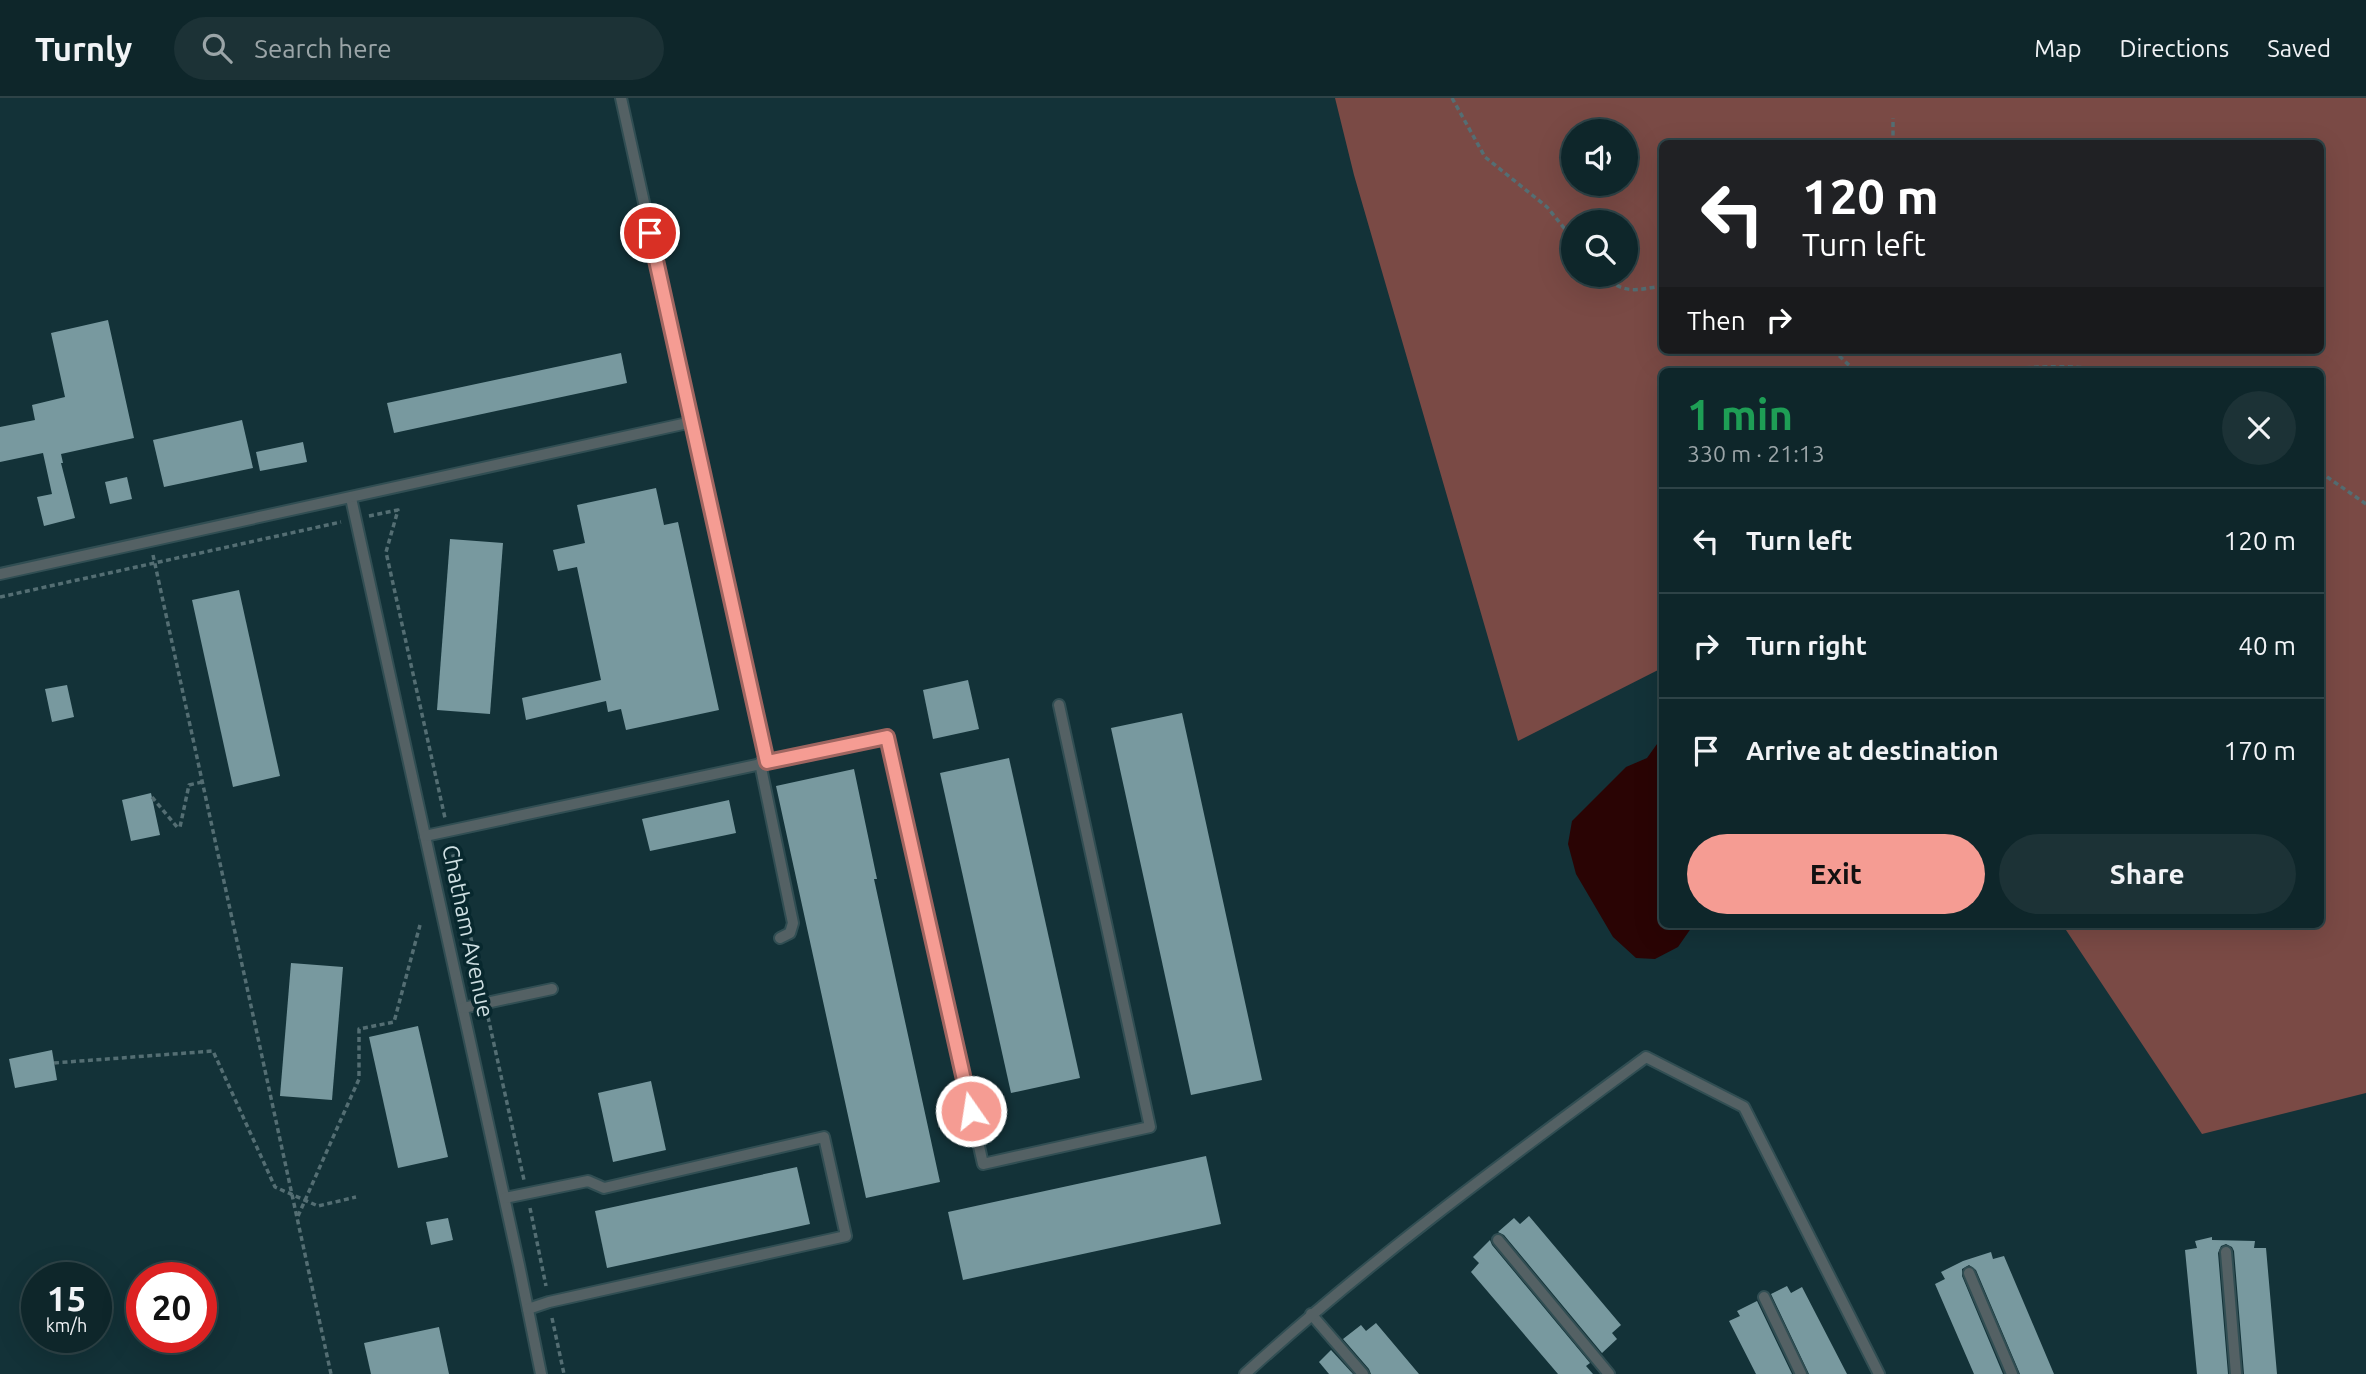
<!DOCTYPE html>
<meta charset="utf-8">
<style>
body{margin:0;font-family:Ubuntu,sans-serif;background:#1c3236;color:#f1f3f6;height:100vh;display:flex;flex-direction:column;font-size:26px;white-space:nowrap}
*{box-sizing:border-box;margin:0}
p{font-size:23px;color:#9ba5a8}
.icon{flex:none;width:38px;height:38px;fill:none;stroke:currentColor;stroke-width:2;stroke-linecap:round;stroke-linejoin:round}
.map{position:relative;flex:1;overflow:hidden}
.details{position:absolute;left:1659px;top:270px;width:665px;height:560px;display:flex;flex-direction:column;background:#0e262a;border-radius:10px;box-shadow:0 7px 28px #0002,0 0 0 2px #2e4347}
.details>*{flex:none}
.banner{position:absolute;left:1659px;top:42px;width:665px;height:214px;border-radius:10px;box-shadow:0 7px 28px #0002,0 0 0 2px #2e4347;background:#202124;color:#fff;overflow:hidden}
.fabs{position:absolute;left:1561px;top:21px;display:grid;gap:14px}
.fabs a{display:grid;place-items:center;width:77px;height:77px;border-radius:50%;background:#0e262a;box-shadow:0 7px 28px #0002,0 0 0 2px #2e4347;font-size:35px}
.speed{position:absolute;left:21px;top:1164px;display:flex;gap:14px;font-size:35px;font-weight:700;text-align:center}
.speed>*{display:grid;place-content:center;width:91px;height:91px;border-radius:50%;background:#0e262a;box-shadow:0 7px 28px #0002,0 0 0 2px #2e4347;line-height:1}
.speed small{font-size:18px;font-weight:400}
.speed .limit{border:10px solid #d22;background:#fff;color:#111}
.pin{position:absolute;display:grid;place-items:center;width:60px;height:60px;color:#fff;margin:-30px;border:4px solid #fff;border-radius:50%;box-shadow:0 2px 7px #0007}
.me{position:absolute;width:77px;margin:-38px;rotate:347deg;stroke-linejoin:round;filter:drop-shadow(0 0 5px #0008)}
.turn{display:flex;align-items:center;gap:24px;height:147px;padding:0 28px;font-size:32px}
.turn .icon{width:91px;height:91px;stroke-width:2.5}
.turn b{display:block;font-size:49px;line-height:60px}
.then{display:flex;align-items:center;height:66px;padding:0 28px;background:#0003;gap:14px;font-size:26px}
.round{display:grid;place-items:center;flex:none;width:74px;height:74px;border-radius:37px;background:#1c3236}
.summary{display:flex;align-items:center;justify-content:space-between;height:119px;padding:0 28px}
h1{font-size:42px;font-weight:600;line-height:52px;color:#1e9e55}
.button{display:flex;gap:14px;margin-top:auto;padding:14px 28px}
.button a{flex:1;height:80px;border-radius:42px;background:#f59c93;color:#111;font-size:28px;font-weight:600;line-height:80px;text-align:center}
.button a+a{background:#1c3236;color:#f1f3f6}
ul{padding:0;list-style:none}
li{display:flex;align-items:center;gap:21px;height:105px;padding:0 28px;border-top:2px solid #2e4347}
li div{flex:1}
li b{display:block;font-size:26px}
li em{font-style:normal}
header{display:flex;align-items:center;gap:42px;box-sizing:border-box;height:98px;padding:0 35px;background:#0e262a;border-bottom:2px solid #2e4347}
header strong{font-size:33px}
nav{display:flex;gap:38px;margin-inline-start:auto;font-size:24px}
.search{width:490px;height:63px;background:#1c3236;display:flex;align-items:center;gap:18px;box-sizing:border-box;padding:0 24px;border-radius:38px;color:#9ba5a8;font-size:26px}
.map>svg:first-child{display:block}
</style>
<header>
<strong>Turnly</strong>
<div class="search"><svg class="icon" aria-label="search" viewBox="0 0 24 24"><circle cx="10" cy="10" r="6"/><path d="M15 15l6 6"/></svg>Search here</div>
<nav><a>Map</a><a>Directions</a><a>Saved</a></nav>
</header>
<div class="map">
<svg width="2366" height="1276" viewBox="0 0 2366 1276">
<rect width="100%" height="100%" fill="#133238"/>
<path fill="#7a4a45" fill-rule="evenodd" d="M1335 0H2366V995L2202 1036 2064 829 2055 826H2320V273H1662V570L1518 643 1354 77ZM1573 33H1626V86H1573ZM1662 46H2320V252H1662ZM1573 124H1626V177H1573Z"/>
<path fill="#2a0404" d="M1662 639V826H1694L1678 849 1655 861 1636 860 1613 839 1576 776 1568 746 1572 723 1626 669 1647 660Z"/>
<g fill="#78999f">
<path d="M108 222 134 340 61 356 63 365H61L75 420 44 428 37 399 52 396 43 355 0 364V329L35 322 32 307 65 299 51 235Z"/>
<path d="M621 255 627 285 394 335 387 305Z"/>
<path d="M242 322 253 370 164 389 153 342Z"/>
<path d="M303 344 307 364 260 373 256 354Z"/>
<path d="M127 379 132 401 110 406 105 384Z"/>
<path d="M656 390 664 427 678 424 719 612 626 632 621 611 608 614 606 603 526 622 522 600 601 582 577 469 558 473 553 452 585 445 577 407Z"/>
<path d="M450 441 503 445 490 616 437 612Z"/>
<path d="M239 492 280 678 233 689 192 502Z"/>
<path d="M968 582 979 631 933 641 923 592Z"/>
<path d="M67 587 74 619 52 624 45 591Z"/>
<path d="M1182 615 1262 982 1191 997 1111 630Z"/>
<path d="M1009 660 1080 980 1011 995 940 675Z"/>
<path d="M854 671 877 781H874L940 1084 866 1100 776 688Z"/>
<path d="M151 695 160 737 131 743 122 702Z"/>
<path d="M729 702 736 735 650 753 642 721Z"/>
<path d="M291 865 343 869 332 1002 280 998Z"/>
<path d="M418 928 448 1059 398 1070 369 939Z"/>
<path d="M52 952 57 982 15 990 9 961Z"/>
<path d="M651 983 666 1052 613 1064 598 995Z"/>
<path d="M1206 1058 1221 1126 963 1182 948 1114Z"/>
<path d="M797 1069 810 1126 607 1170 595 1113Z"/>
<path d="M1529 1118 1621 1227 1612 1235 1617 1241 1602 1255 1504 1137 1498 1134 1514 1120 1520 1126Z"/>
<path d="M448 1120 453 1142 431 1147 426 1124Z"/>
<path d="M2212 1139V1142L2255 1143 2254 1150H2266L2277 1276H2244L2234 1153 2232 1149 2226 1146 2221 1148 2218 1155 2228 1276H2197L2185 1152 2197 1150 2195 1143Z"/>
<path d="M1490 1142 1492 1147 1590 1265 1586 1268 1593 1276H1558L1471 1174 1479 1165 1473 1159Z"/>
<path d="M1991 1154 1993 1161 2004 1158 2054 1276H2020L1976 1172 1969 1167 1962 1171V1178L2003 1276H1974L1935 1186 1945 1181 1941 1174 1963 1163Z"/>
<path d="M1787 1188 1791 1195 1802 1189 1847 1276H1809L1771 1196Z"/>
<path d="M1757 1203 1792 1276H1756L1729 1223 1740 1218 1737 1213Z"/>
<path d="M1376 1225 1419 1276H1371L1369 1271 1343 1241 1361 1227 1366 1233Z"/>
<path d="M439 1229 449 1276H371L364 1245Z"/>
<path d="M1331 1252 1353 1276H1329L1319 1264Z"/>
</g>
<g fill="none" stroke-linecap="round" stroke-linejoin="round">
<defs>
<g id="lane">
<path d="M621 0 767 664"/>
<path d="M351 400 519 1167 541 1276"/>
<path d="M0 476 692 324"/>
<path d="M760 665 793 825 790 835 780 840"/>
<path d="M425 738 887 639 983 1066 1150 1029 1059 607"/>
<path d="M463 910 552 891"/>
<path d="M505 1100 588 1083 604 1090 824 1039 846 1138 549 1204 528 1211"/>
<path d="M1498 1142 1609 1276"/>
<path d="M2226 1154 2236 1276"/>
<path d="M1969 1175 2012 1276"/>
<path d="M1764 1199 1801 1276"/>
<path d="M1311 1216 1363 1276"/>
<path d="M1245 1276C1371 1161 1509 1060 1646 959L1744 1009 1879 1276"/>
</g>
</defs>
<use href="#lane" stroke="#314e53" stroke-width="14"/>
<g stroke="#546e73" stroke-width="3.5" stroke-dasharray="5 3.5" stroke-linecap="butt">
<path d="M1452 0 1485 59 1547 109 1573 141"/>
<path d="M1893 46V20"/>
<path d="M1603 177C1624 197 1636 192 1662 188"/>
<path d="M1833 252 1852 270 1870 273"/>
<path d="M1983 273C2025 270 2065 265 2107 273"/>
<path d="M2320 374 2366 406"/>
<path d="M369 418 398 412 386 454 445 720"/>
<path d="M153 457 331 1276"/>
<path d="M0 499 341 424"/>
<path d="M152 699 177 729H180L189 687 202 684"/>
<path d="M451 748 482 891"/>
<path d="M488 919 524 1082"/>
<path d="M54 965 213 953 275 1089 318 1108 356 1099"/>
<path d="M530 1110 546 1188"/>
<path d="M298 1118 359 981V931L394 924 420 827"/>
<path d="M552 1220 564 1276"/>
</g>
<use href="#lane" stroke="#546164" stroke-width="10"/>
</g>
<g fill="none" stroke-linecap="round" stroke-linejoin="round">
<defs>
<path id="route" d="M650 135 767 664 887 639 971 1013"/>
</defs>
<use href="#route" stroke="#9f6560" stroke-width="18"/>
<use href="#route" stroke="#f59c93" stroke-width="12"/>
</g>
<g text-anchor="middle" stroke-width="7" stroke-linejoin="round" paint-order="stroke">
<g font-size="23" fill="#cddee1" stroke="#08282e">
<text transform="translate(468 833) rotate(78)" y="8">Chatham Avenue</text>
</g>
</g>
</svg>
<div class="fabs">
<a><svg class="icon" aria-label="sound" viewBox="0 0 24 24"><path d="M4 9h4l5-4v14l-5-4H4zM17 9q2 3 0 6"/></svg></a>
<a><svg class="icon" aria-label="search" viewBox="0 0 24 24"><circle cx="10" cy="10" r="6"/><path d="M15 15l6 6"/></svg></a>
</div>
<div class="speed"><div>15<small>km/h</small></div><div class="limit">20</div></div>
<div class="pin" style="left:650px;top:135px;background:#d93025"><svg class="icon" aria-label="arrive" viewBox="0 0 24 24"><path d="M6 21V4h12l-3 4 3 4H6"/></svg></div>
<svg class="me" style="left:971px;top:1013px" viewBox="-20 -20 40 40"><circle r="17" fill="#f59c93" stroke="#fff" stroke-width="3"/><path d="M0-11L8 9 0 5-8 9z" fill="#fff"/></svg>
<div class="banner">
<div class="turn"><svg class="icon" aria-label="left" viewBox="0 0 24 24"><path d="M17 20v-9H6M10 6l-5 5 5 5"/></svg><div><b>120 m</b>Turn left</div></div>
<div class="then">Then<svg class="icon" aria-label="right" viewBox="0 0 24 24"><path d="M7 20v-9h11M14 6l5 5-5 5"/></svg></div>
</div>
<section class="details">
<div class="summary"><div><h1>1 min</h1><p>330 m · 21:13</p></div><a class="round"><svg class="icon" aria-label="close" viewBox="0 0 24 24"><path d="M6 6l12 12M18 6L6 18"/></svg></a></div>
<ul>
<li><svg class="icon" aria-label="left" viewBox="0 0 24 24"><path d="M17 20v-9H6M10 6l-5 5 5 5"/></svg><div><b>Turn left</b></div><em>120 m</em></li>
<li><svg class="icon" aria-label="right" viewBox="0 0 24 24"><path d="M7 20v-9h11M14 6l5 5-5 5"/></svg><div><b>Turn right</b></div><em>40 m</em></li>
<li><svg class="icon" aria-label="arrive" viewBox="0 0 24 24"><path d="M6 21V4h12l-3 4 3 4H6"/></svg><div><b>Arrive at destination</b></div><em>170 m</em></li>
</ul>
<div class="button"><a>Exit</a><a>Share</a></div>
</section>
</div>
